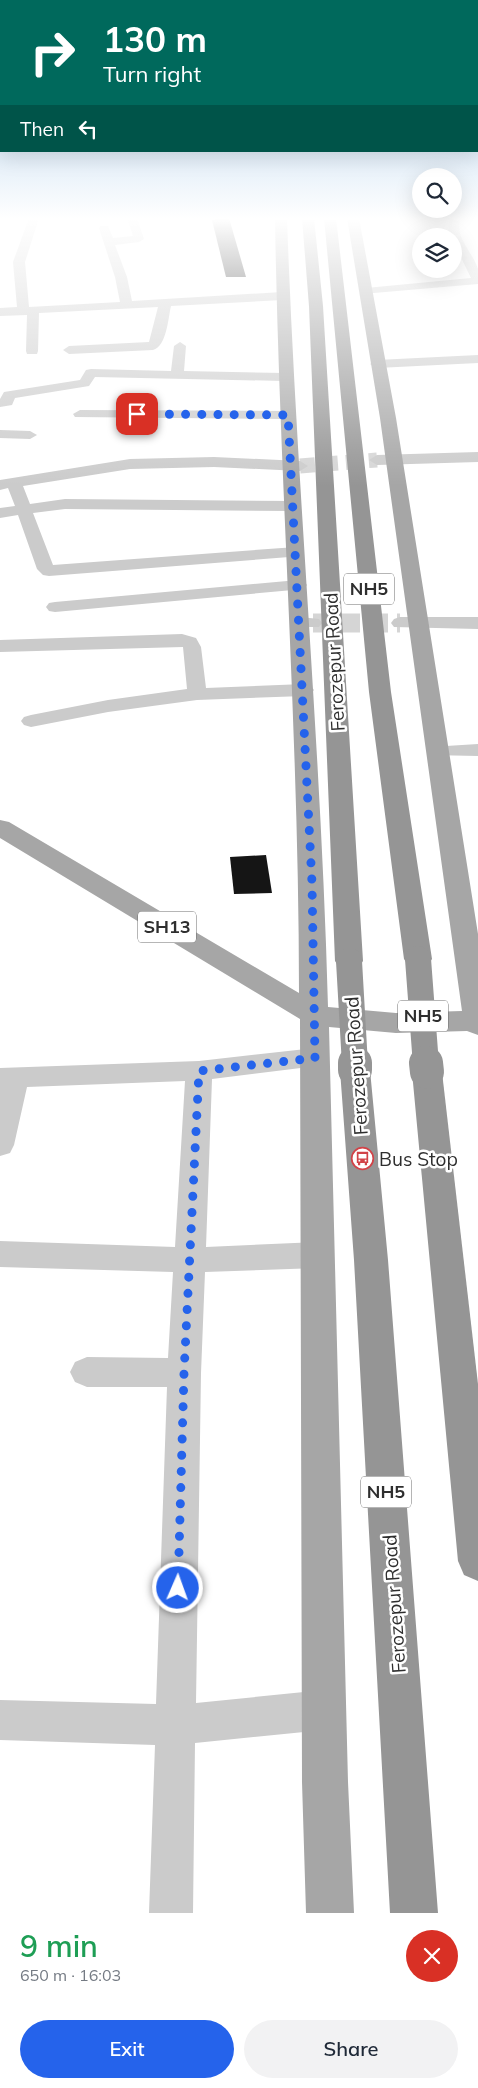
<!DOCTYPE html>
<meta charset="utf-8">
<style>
body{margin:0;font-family:Mulish,sans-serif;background:#f2f2f3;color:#1f2937;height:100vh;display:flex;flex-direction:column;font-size:19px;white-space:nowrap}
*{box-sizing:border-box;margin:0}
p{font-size:16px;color:#747a83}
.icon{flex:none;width:28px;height:28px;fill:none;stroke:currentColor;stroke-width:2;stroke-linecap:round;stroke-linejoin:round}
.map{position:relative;height:1913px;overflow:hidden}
.details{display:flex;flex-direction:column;background:#fff;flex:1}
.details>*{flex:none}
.banner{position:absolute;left:0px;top:0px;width:479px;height:152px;box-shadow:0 5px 20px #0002;background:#00695c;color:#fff;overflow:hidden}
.fabs{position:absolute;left:412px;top:168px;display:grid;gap:10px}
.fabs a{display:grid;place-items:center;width:50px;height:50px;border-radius:50%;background:#fff;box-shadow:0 5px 20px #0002;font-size:25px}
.pin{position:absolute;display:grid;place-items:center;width:42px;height:42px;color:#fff;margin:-21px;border-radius:10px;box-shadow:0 2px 8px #0006}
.me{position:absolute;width:55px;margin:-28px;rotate:2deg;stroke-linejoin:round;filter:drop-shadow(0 0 4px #0008)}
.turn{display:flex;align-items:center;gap:18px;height:105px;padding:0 20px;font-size:22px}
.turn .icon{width:65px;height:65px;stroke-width:2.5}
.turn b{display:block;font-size:35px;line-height:42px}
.then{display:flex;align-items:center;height:48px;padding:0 20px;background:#0003;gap:10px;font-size:19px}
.round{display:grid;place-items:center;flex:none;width:52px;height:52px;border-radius:26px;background:#f2f2f3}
.head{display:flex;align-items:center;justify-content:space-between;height:85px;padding:0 20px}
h1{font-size:30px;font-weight:600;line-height:38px;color:#1e9e55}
.cta{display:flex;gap:10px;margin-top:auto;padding:10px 20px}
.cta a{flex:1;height:58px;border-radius:30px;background:#2563eb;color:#fff;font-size:20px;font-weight:600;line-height:58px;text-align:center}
.cta a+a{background:#f2f2f3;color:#1f2937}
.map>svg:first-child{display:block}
</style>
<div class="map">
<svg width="478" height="1913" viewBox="0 0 478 1913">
<rect width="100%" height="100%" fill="#fff"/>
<g fill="#151515">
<path d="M221 218H229L246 277H226L212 220Z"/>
<path d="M266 855 272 893 234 894 230 857Z"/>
</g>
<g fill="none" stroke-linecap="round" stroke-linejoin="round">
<path stroke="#d5d5d5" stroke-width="15" stroke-dasharray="15 8" stroke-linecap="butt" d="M300 466 377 460"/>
<path stroke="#d5d5d5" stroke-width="19" stroke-dasharray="19 9" stroke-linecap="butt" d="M313 623H400"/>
<g fill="#cbcbcb" fill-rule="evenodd">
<path d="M29 218H39L25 262 29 307 120 302 115 277 99 228 100 226H108L113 238 133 236 127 218H137L144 239 139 242 115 245 127 277 132 301 282 292 288 296 282 300 171 306C168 318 167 346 153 350L69 354 63 350 69 346 149 342 158 307 39 313 38 351 37 354H27L26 351 27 315 0 316V308L17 307 13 262Z"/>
<path d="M451 218H461C453 236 473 252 478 269 478 273 478 280 478 284L362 294 360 292 366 288 471 278 454 243V236H451C447 229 448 225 451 218Z"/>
<path d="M180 342 186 346 184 371 285 373 292 377 285 381 95 377 89 386 15 398 12 405 0 407V399L4 392 80 380 86 370 91 369 171 371 174 346Z"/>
<path d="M478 355V363L377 368 370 364 377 360Z"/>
<path d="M80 410 288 411 295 415 288 419 75 417 73 414Z"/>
<path d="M0 430 30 431 37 435 30 439 0 438Z"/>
<path d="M478 452V462L377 465 369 460 377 455Z"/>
<path d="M214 457 300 461 308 466 300 471 214 467 130 469 23 486 30 504 65 499 293 501 301 506 293 511 65 509 33 513 53 565 296 547 302 548 304 552 302 556 49 576 43 575 37 569 18 515 0 518V508L15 506 8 488 0 490V480L130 459Z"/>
<path d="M298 580 304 581 307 585 304 589 55 612 49 611 46 607 49 603 55 602Z"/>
<path d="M300 617 319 619 322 623 319 627H294L291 623 294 619Z"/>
<path d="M400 617H478V629L394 627 391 623 394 619Z"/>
<path d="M182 634 196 638 201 647 206 688 304 684 311 686 314 690 311 694 304 696 197 700 108 712 31 727 24 725 21 721 24 717 31 715 108 700 187 689 183 647 0 652V640Z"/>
<path d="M478 744V756L430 755 427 751 430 747Z"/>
<path d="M315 1048 325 1051 329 1058 325 1065 212 1079 206 1247 318 1242 329 1246 333 1255 329 1264 318 1268 205 1272 201 1373 196 1703 324 1690 338 1696 344 1710 338 1724 324 1730 195 1743 193 1913H149L155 1745 0 1740V1700L156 1704 167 1387H87L75 1382 70 1372 75 1362 87 1357 168 1358 173 1272 0 1267V1241L175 1247 185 1081 27 1087 14 1145 10 1153 0 1156V1068L199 1061Z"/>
</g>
<path fill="#a6a6a6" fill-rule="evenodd" d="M275 218H287C296 481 321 744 328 1007L396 1013 462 1011 380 418 347 218H359L396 418 478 934V1035L467 1031 396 1033 329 1027 348 1782 354 1913H306L302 1782 300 1019 0 838V820L9 822 299 993C299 735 279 477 275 218Z"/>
<g fill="#959595" fill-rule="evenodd">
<path d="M302 218H314L323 306 363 961 359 967 349 970 339 967 335 961 309 306Z"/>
<path d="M324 218H336L391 692 432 959 428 965 418 968 408 965 404 959 369 692Z"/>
<path d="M355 1059 366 1062 370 1070 388 1260 438 1913H390L354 1260 340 1070 344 1062Z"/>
<path d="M427 1061 438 1064 442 1072 478 1384V1581L464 1575 458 1561 412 1072 416 1064Z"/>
</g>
<g stroke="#959595" stroke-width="26">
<path d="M418 959 426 1065"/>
<path d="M349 961 355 1065"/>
</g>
<g stroke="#959595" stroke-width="34">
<path d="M355 1063V1070"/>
<path d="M426 1063 427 1072"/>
</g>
</g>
<linearGradient id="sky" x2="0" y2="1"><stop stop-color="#9cc4e8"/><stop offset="0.45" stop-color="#fff"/><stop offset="1" stop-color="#fff" stop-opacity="0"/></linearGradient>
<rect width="478" height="486" fill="url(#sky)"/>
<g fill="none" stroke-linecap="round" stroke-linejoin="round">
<path stroke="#2563eb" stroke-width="9" stroke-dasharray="0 16.2" d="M137 414 288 415 312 883 315 1058 199 1071 184 1373 178 1588"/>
</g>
<defs>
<symbol id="bus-ring" viewBox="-11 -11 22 22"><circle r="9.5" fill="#fff" stroke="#d14348" stroke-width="1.5"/><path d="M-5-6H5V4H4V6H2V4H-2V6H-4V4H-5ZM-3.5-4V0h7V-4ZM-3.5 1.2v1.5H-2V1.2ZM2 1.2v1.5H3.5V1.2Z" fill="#d14348"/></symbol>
</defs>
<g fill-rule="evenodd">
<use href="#bus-ring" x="350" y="1146" width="25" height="25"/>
</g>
<g text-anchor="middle" stroke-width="5" stroke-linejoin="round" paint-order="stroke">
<g fill="#fff" stroke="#6d6d6d" stroke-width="1">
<rect x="344" y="573.5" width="50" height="31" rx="4"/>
<rect x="138" y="911.5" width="58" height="31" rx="4"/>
<rect x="398" y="1000.5" width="50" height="31" rx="4"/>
<rect x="361" y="1476.5" width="50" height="31" rx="4"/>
</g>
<g font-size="18" font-weight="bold" fill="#2e2e2e">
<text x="369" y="595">NH5</text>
<text x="167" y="933">SH13</text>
<text x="423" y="1022">NH5</text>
<text x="386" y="1498">NH5</text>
</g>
<g font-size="19" fill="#2e2e2e" stroke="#fff">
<text transform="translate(334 662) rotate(-93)" y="7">Ferozepur Road</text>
<text transform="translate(356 1066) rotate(-94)" y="7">Ferozepur Road</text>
<text transform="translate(394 1604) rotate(-94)" y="7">Ferozepur Road</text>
</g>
<g font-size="19" fill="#2e2e2e" stroke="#fff" text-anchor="start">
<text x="379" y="1166">Bus Stop</text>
</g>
</g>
</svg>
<div class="fabs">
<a><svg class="icon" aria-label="search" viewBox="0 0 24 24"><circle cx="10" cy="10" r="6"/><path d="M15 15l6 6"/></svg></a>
<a><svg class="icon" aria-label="layers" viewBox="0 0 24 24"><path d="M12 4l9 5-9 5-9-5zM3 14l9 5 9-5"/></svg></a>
</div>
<div class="pin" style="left:137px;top:414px;background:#d93025"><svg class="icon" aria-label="arrive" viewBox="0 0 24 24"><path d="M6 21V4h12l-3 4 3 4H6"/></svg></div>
<svg class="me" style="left:178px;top:1588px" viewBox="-20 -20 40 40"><circle r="17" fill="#2563eb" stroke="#fff" stroke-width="3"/><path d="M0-11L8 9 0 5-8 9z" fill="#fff"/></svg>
<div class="banner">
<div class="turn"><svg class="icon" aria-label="right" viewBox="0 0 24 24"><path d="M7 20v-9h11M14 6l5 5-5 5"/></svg><div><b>130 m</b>Turn right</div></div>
<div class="then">Then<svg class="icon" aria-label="left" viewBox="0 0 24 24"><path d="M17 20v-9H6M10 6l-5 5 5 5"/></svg></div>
</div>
</div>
<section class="details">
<div class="head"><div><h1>9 min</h1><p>650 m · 16:03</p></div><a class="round" style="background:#d93025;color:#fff"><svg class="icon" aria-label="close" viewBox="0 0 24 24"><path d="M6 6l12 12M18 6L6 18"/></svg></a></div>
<div class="cta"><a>Exit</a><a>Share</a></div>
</section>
